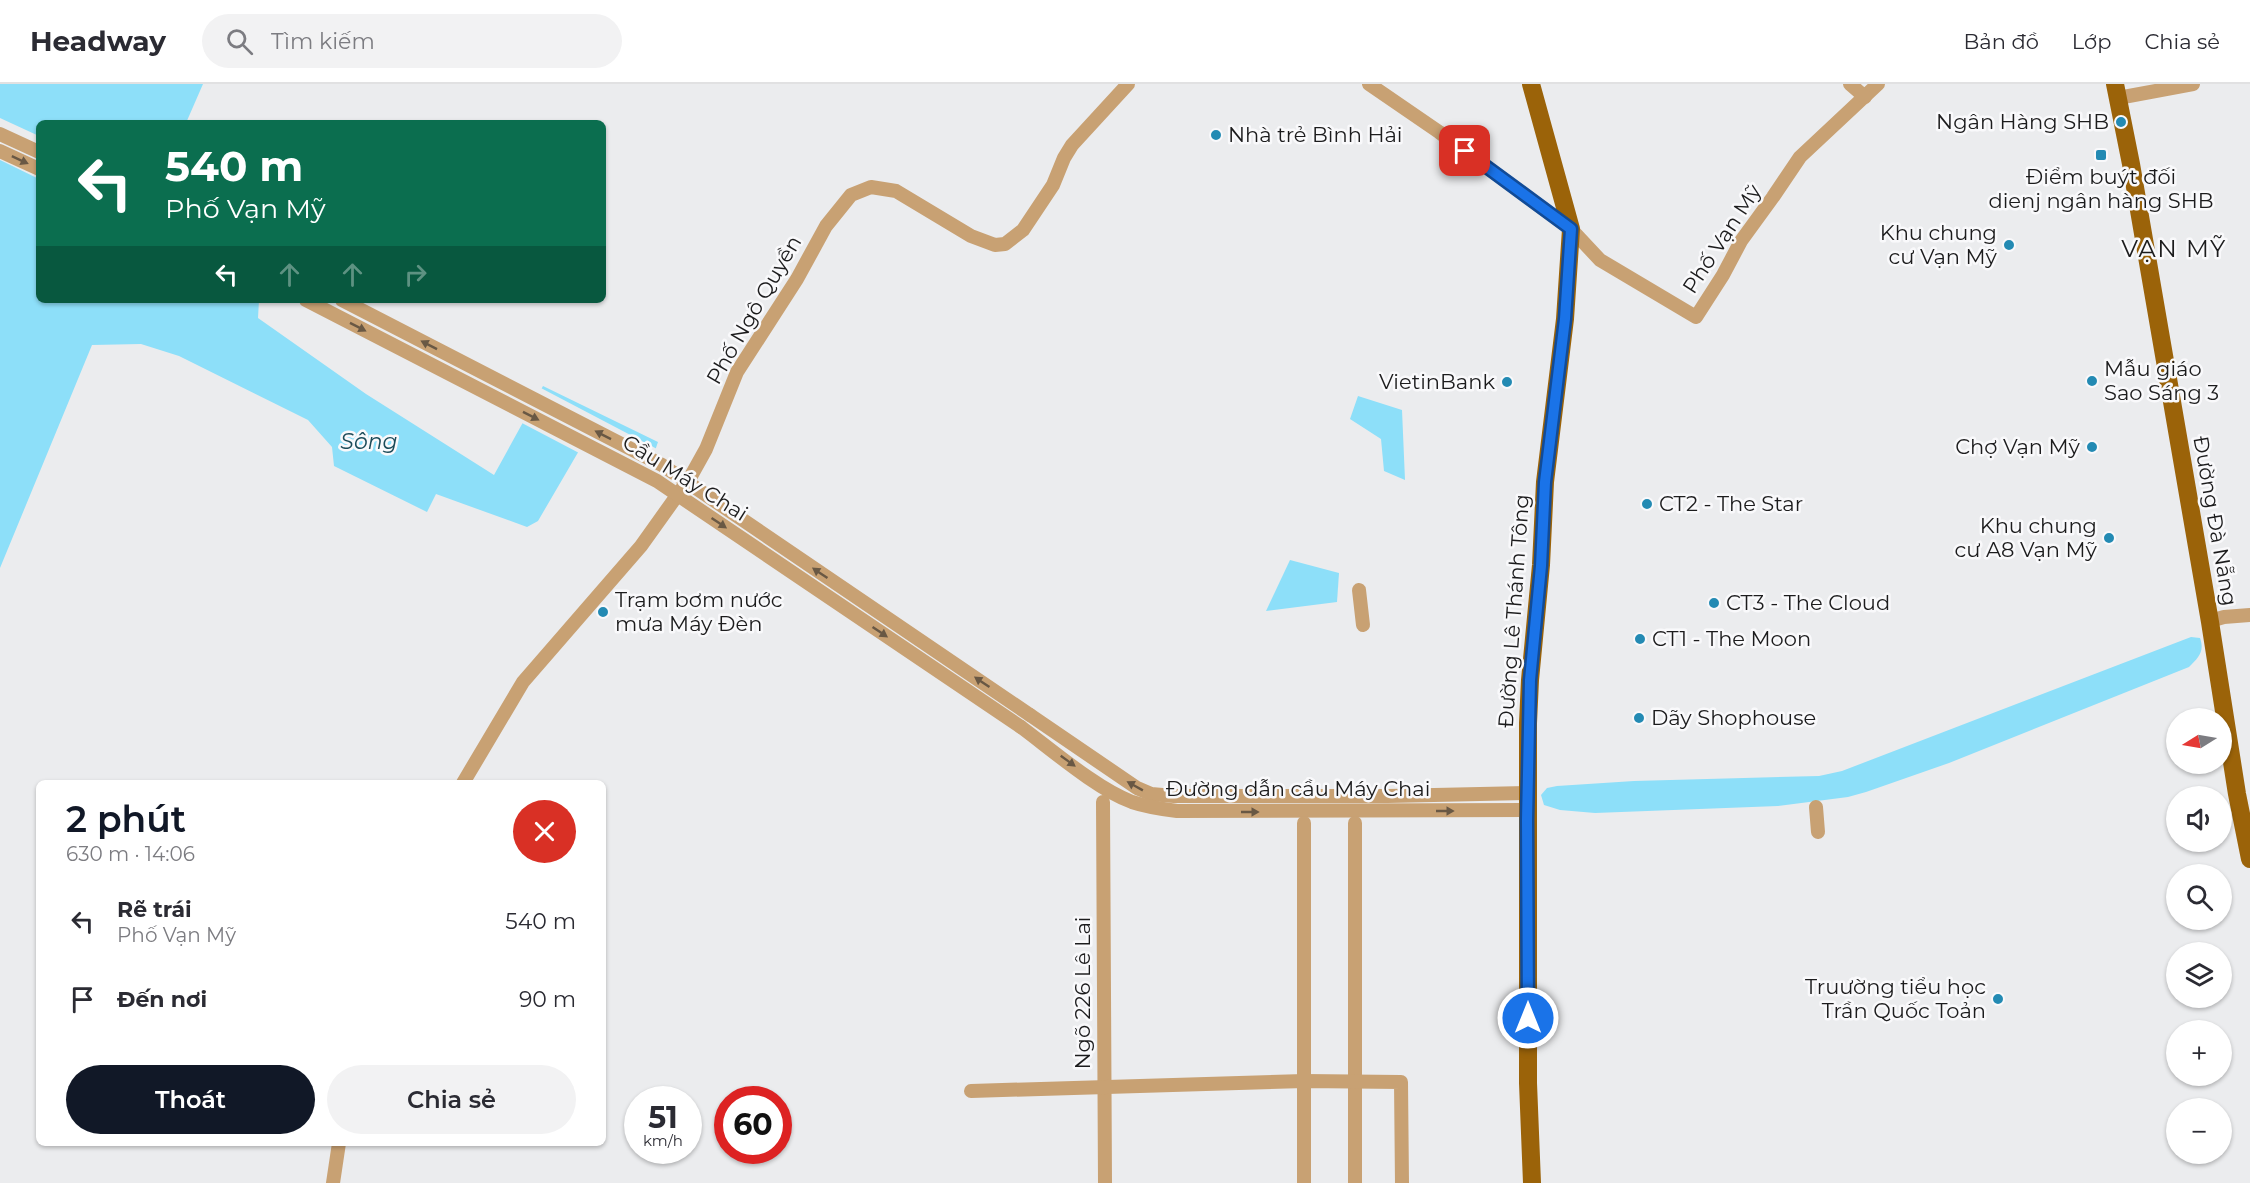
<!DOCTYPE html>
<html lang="vi">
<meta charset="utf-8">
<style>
body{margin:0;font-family:Montserrat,sans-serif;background:#f2f2f3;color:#2b2b33;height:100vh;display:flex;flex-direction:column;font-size:22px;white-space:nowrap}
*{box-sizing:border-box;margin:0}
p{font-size:20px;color:#7c7c81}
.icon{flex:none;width:33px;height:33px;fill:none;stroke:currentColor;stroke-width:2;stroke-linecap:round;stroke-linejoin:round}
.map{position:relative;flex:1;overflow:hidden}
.side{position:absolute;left:36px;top:696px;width:570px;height:366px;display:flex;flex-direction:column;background:#fff;border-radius:9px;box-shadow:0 2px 4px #0004}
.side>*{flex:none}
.top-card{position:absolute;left:36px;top:36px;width:570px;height:183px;border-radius:9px;box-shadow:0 2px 4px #0004;background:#0b6e4f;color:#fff;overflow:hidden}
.needle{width:39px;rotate:259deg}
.buttons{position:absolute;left:2166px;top:624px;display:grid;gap:12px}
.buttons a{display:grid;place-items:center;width:66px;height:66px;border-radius:50%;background:#fff;box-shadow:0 2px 4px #0004;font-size:30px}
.speed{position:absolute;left:624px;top:1002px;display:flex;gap:12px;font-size:30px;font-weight:700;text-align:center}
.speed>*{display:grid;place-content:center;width:78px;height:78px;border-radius:50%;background:#fff;box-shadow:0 2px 4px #0004;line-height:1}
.speed small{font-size:15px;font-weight:400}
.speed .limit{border:9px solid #d22;background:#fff;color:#111}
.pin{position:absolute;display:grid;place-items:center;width:51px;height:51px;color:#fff;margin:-26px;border-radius:12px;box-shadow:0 3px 9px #0006}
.me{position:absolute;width:66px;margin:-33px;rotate:0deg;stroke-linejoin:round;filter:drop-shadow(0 0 4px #0008)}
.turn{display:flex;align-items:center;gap:21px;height:126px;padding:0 30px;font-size:27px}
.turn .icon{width:78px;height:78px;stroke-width:2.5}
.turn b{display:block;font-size:42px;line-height:51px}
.lanes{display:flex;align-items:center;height:57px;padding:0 30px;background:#0003;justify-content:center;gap:30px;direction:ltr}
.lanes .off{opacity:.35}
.round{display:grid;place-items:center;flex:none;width:63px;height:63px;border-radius:32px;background:#f2f2f3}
.summary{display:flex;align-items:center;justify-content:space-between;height:102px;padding:0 30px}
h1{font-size:36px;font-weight:600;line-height:45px;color:#111827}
.action{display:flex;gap:12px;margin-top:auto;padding:12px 30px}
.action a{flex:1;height:69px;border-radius:36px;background:#111827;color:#fff;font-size:24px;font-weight:600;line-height:69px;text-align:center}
.action a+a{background:#f2f2f3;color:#2b2b33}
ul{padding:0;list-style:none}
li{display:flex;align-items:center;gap:18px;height:78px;padding:0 30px}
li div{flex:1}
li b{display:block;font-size:22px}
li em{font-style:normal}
header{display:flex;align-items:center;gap:36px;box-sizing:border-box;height:84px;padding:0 30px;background:#fff;border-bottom:2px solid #e1e1e2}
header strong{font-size:28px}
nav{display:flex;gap:33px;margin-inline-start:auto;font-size:21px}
.search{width:420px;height:54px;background:#f2f2f3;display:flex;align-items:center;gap:15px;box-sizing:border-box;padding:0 21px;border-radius:33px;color:#7c7c81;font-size:22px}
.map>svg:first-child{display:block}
</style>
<header>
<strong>Headway</strong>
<div class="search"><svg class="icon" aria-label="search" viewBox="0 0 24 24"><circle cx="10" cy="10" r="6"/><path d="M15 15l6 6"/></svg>Tìm kiếm</div>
<nav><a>Bản đồ</a><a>Lớp</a><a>Chia sẻ</a></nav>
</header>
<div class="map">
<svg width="2250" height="1099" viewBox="0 0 2250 1099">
<rect width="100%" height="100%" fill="#ebecee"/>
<g fill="#8ddff9">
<path d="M0 0H203L186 39H39V216H259L258 234 366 310 494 391 543 302 658 358 649 384 580 365 538 437 527 443 436 410 427 428 334 382 332 363 308 336 179 272 141 260 92 261 0 484Z"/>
<path d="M1358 312 1402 326 1405 396 1384 387 1381 355 1350 335Z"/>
<path d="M1290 476 1339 489 1337 518 1266 527Z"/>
<path d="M2191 553 2200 554C2205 568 2198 574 2189 583L1949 679 1866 708 1848 713 1778 722 1595 729 1560 726 1544 721 1541 711 1547 704 1557 702 1634 697 1819 692 1842 687Z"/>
</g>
<g fill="#ebecee">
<path d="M0 34 39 52V95L0 76Z"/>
<path d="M539 303 659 366 652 386 651 387 596 365 581 370 520 338Z"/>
</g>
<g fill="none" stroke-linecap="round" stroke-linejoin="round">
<g stroke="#c8a173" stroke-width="14">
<path d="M1369 0 1439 48 1571 145 1600 176 1696 233 1723 191 1741 157 1773 113 1800 73 1878 0"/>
<path d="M1850 0 1865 13"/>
<path d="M2118 14 2193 0"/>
<path d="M0 50 39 68"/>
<path d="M0 67 39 85"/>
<path d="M1359 506 1363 541"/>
<path d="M2210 537 2224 533 2250 531"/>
<path d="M1030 631 1137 704 1151 710 1174 712H1388L1527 709"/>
<path d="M1021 643C1052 666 1097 705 1132 718 1147 723 1161 725 1177 727L1527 726"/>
<path d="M463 699 523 598 641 462 691 392 706 365 737 288 797 195 826 142 851 111 871 103 896 107 971 152 995 161 1005 160 1023 146 1053 101 1064 74 1072 61 1128 0"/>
<path d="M1103 718 1105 1099"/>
<path d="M1816 723 1818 748"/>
<path d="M1355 739V1099"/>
<path d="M971 1007 1304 997 1401 998 1402 1099"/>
<path d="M333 1099 339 1059"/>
<path d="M1304 1099V739"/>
</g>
<g stroke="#9b6309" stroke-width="18">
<path d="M1531 0 1571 145 1565 235 1545 398 1541 481 1530 596 1528 639V999L1532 1099"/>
<path d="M2115 0 2131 80 2210 538 2237 710 2250 775"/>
</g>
<g stroke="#c8a173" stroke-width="14">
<path d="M306 216 657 397 1021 643"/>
<path d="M342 216 662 381 1030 631"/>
</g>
</g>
<defs><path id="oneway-solid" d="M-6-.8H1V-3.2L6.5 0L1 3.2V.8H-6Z" transform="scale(1.5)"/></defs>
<g fill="#695844">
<use href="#oneway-solid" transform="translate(20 76) rotate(25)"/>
<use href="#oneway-solid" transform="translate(358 243) rotate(27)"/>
<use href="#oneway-solid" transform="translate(429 261) rotate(-153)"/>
<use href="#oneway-solid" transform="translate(531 332) rotate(27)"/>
<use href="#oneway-solid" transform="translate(603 351) rotate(-153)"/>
<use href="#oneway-solid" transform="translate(719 439) rotate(34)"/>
<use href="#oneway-solid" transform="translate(820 489) rotate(-146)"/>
<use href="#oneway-solid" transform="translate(880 548) rotate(34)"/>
<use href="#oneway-solid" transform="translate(982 598) rotate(-146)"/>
<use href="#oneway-solid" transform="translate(1068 677) rotate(36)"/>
<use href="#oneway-solid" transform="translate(1135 702) rotate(-151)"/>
<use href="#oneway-solid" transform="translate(1445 727)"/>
<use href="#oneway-solid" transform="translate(1250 728)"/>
</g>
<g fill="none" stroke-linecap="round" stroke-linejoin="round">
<defs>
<path id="route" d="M1465 67 1571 145 1565 235 1545 398 1541 482 1530 596 1527 736 1528 934"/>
</defs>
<use href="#route" stroke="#114b97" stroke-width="15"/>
<use href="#route" stroke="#1a73e8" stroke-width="10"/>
</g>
<g fill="#238ab3" stroke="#f9f9fb" stroke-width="2">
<circle cx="2121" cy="38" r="6"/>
<circle cx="1216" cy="51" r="6"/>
<rect x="2095" y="65" width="12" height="12" rx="3"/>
<circle cx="2009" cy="161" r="6"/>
<circle cx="2092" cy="297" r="6"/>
<circle cx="1507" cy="298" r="6"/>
<circle cx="2092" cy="363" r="6"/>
<circle cx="1647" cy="420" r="6"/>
<circle cx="2109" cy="454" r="6"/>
<circle cx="1714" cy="519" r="6"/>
<circle cx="603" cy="528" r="6"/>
<circle cx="1640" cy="555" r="6"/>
<circle cx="1639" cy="634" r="6"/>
<circle cx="1998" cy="915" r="6"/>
</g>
<g text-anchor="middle" stroke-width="5" stroke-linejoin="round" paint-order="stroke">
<g font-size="21" fill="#1c1c1d" stroke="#f9f9fb" text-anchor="start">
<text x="2109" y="45" text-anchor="end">Ngân Hàng SHB</text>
<text x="1228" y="58">Nhà trẻ Bình Hải</text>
<text x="2101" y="100" text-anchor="middle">Điểm buýt đối<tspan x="2101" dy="24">dienj ngân hàng SHB</tspan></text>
<text x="1997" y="156" text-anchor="end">Khu chung<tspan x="1997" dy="24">cư Vạn Mỹ</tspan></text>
<text x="2104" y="292">Mẫu giáo<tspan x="2104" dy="24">Sao Sáng 3</tspan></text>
<text x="1495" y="305" text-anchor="end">VietinBank</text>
<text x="2080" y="370" text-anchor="end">Chợ Vạn Mỹ</text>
<text x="1659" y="427">CT2 - The Star</text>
<text x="2097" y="449" text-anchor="end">Khu chung<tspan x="2097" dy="24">cư A8 Vạn Mỹ</tspan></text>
<text x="615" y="523">Trạm bơm nước<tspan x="615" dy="24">mưa Máy Đèn</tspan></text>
<text x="1726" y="526">CT3 - The Cloud</text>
<text x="1652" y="562">CT1 - The Moon</text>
<text x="1651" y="641">Dãy Shophouse</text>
<text x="1986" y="910" text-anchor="end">Truường tiểu học<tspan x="1986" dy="24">Trần Quốc Toản</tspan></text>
</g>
<g font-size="21" fill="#1c1c1d" stroke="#f9f9fb">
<text transform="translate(1722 155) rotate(-57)" y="7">Phố Vạn Mỹ</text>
<text transform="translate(754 226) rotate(-60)" y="7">Phố Ngô Quyền</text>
<text transform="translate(685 394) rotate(32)" y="7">Cầu Máy Chai</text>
<text transform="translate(2215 437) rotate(80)" y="7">Đường Đà Nẵng</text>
<text transform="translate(1514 527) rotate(-86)" y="7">Đường Lê Thánh Tông</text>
<text x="1298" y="712">Đường dẫn cầu Máy Chai</text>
<text transform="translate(1083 909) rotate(-90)" y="7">Ngõ 226 Lê Lai</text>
</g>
<g font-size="22" font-style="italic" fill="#1b4b59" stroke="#f9f9fb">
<text x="369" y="365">Sông</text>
</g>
<g font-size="24" letter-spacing="1.5" fill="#1c1c1d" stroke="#f9f9fb">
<text x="2174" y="173">VẠN MỸ</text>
</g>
</g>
</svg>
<div class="buttons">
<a><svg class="needle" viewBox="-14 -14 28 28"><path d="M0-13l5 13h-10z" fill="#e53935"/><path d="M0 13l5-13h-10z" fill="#7c7c81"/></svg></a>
<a><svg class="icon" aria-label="sound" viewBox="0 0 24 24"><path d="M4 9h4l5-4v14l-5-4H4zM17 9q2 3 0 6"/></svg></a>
<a><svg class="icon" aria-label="search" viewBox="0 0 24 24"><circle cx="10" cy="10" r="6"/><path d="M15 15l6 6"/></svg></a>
<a><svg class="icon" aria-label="layers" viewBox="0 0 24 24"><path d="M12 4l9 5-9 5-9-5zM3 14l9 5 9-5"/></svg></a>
<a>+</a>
<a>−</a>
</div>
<div class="speed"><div>51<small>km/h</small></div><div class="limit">60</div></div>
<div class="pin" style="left:1465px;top:67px;background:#d93025"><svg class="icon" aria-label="arrive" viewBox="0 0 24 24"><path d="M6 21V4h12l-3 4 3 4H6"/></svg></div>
<svg class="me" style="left:1528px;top:934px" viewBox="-20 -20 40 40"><circle r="17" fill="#1a73e8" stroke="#fff" stroke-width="3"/><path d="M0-11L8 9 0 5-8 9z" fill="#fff"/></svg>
<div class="top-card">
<div class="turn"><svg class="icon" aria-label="left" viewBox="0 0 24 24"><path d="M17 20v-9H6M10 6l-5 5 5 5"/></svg><div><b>540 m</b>Phố Vạn Mỹ</div></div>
<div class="lanes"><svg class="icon" aria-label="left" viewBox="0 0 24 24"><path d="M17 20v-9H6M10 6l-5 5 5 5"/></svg><svg class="icon off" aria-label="ahead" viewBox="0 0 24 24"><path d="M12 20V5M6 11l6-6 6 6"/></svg><svg class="icon off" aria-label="ahead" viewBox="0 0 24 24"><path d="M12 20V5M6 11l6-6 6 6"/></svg><svg class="icon off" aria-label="right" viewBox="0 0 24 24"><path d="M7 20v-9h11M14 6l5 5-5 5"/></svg></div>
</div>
<section class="side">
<div class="summary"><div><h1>2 phút</h1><p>630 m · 14:06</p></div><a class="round" style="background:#d93025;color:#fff"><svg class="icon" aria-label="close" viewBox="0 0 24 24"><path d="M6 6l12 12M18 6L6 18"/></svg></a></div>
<ul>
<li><svg class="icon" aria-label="left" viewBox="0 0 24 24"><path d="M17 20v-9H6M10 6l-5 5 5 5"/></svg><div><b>Rẽ trái</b><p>Phố Vạn Mỹ</p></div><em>540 m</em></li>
<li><svg class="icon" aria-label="arrive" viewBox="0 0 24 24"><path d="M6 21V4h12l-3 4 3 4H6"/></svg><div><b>Đến nơi</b></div><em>90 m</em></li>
</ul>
<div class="action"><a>Thoát</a><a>Chia sẻ</a></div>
</section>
</div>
